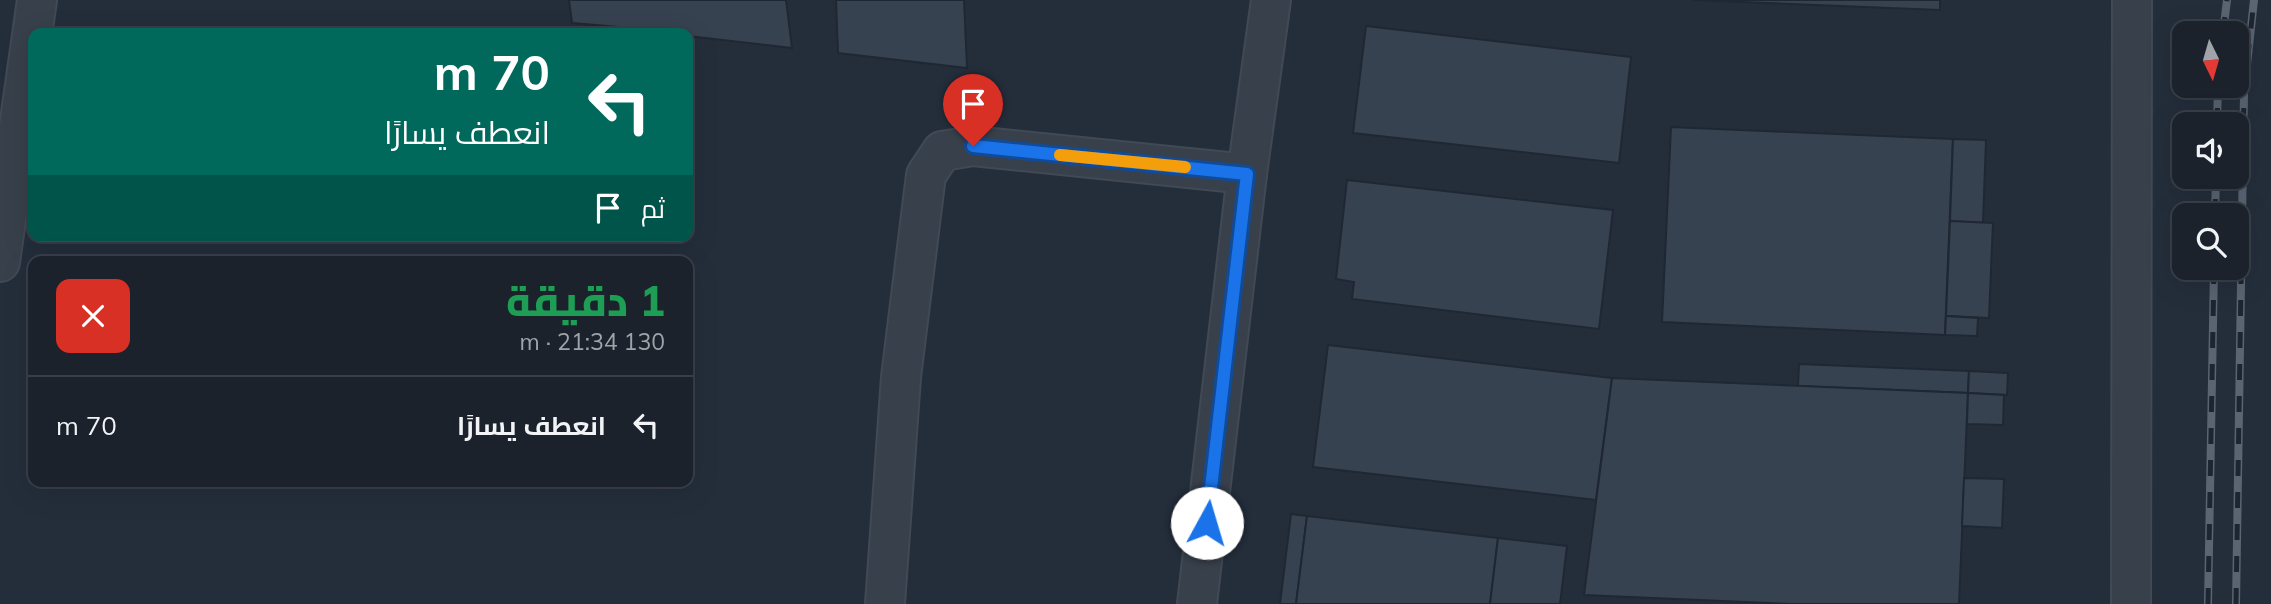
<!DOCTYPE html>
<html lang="ar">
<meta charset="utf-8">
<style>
body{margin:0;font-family:Mulish,Cairo,sans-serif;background:#282f38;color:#f1f3f6;direction:rtl;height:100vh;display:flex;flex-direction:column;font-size:26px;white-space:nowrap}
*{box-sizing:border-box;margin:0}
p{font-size:23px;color:#a0a4a9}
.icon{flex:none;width:38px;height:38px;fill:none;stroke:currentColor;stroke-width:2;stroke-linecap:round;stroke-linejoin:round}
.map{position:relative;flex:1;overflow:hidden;direction:ltr}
.details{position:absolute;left:28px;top:256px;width:665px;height:231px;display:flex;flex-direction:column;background:#1b222c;border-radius:14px;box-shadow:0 7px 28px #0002,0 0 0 2px #393f48;direction:rtl}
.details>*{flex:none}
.banner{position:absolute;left:28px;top:28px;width:665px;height:214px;border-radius:14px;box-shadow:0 7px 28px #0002,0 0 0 2px #393f48;direction:rtl;background:#00695c;color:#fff;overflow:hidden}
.needle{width:46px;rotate:175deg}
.controls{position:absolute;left:2172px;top:21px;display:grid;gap:14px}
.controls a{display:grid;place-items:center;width:77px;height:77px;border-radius:14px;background:#1b222c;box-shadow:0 7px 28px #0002,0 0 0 2px #393f48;font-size:35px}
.pin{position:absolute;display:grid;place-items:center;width:60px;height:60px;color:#fff;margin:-72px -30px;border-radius:50% 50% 50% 0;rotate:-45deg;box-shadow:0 0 7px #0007}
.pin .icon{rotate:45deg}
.me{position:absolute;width:77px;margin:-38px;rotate:6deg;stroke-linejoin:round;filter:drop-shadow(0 0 5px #0008)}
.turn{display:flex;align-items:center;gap:24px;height:147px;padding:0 28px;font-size:32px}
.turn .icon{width:91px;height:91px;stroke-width:2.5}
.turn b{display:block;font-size:49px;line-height:60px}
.then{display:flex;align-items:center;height:66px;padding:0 28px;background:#0003;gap:14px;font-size:26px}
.round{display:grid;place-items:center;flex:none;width:74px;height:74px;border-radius:14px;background:#282f38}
.headline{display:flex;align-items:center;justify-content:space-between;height:119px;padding:0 28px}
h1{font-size:42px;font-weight:800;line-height:52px;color:#1e9e55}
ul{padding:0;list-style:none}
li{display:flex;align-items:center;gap:21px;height:98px;padding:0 28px;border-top:2px solid #393f48}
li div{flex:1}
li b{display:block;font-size:26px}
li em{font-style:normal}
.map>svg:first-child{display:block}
</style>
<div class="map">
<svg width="2271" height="604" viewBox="0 0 2271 604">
<rect width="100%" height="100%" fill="#242e3b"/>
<g fill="#374251" stroke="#1f2732" stroke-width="2">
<path d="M569 0H786L792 48 688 36V33L572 23Z"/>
<path d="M836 0H964L967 68 838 53Z"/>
<path d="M1693 0H1940V10Z"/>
<path d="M1366 26 1631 57 1619 163 1353 133Z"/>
<path d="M1671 127 1953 139 1945 335 1662 322Z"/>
<path d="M1953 139 1986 140 1983 223 1950 221Z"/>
<path d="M1347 180 1613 210 1599 329 1352 299 1354 282 1336 279Z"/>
<path d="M1950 221 1993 223 1989 318 1946 316Z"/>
<path d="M1946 316 1978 318 1977 336 1945 335Z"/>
<path d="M1328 345 1612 378 1596 500 1313 467Z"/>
<path d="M1799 364 1969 371 1968 393 1798 386Z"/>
<path d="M1969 371 2008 373 2007 395 1968 393Z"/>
<path d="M1612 378 1968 393 1959 604H1792L1584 595Z"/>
<path d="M1968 393 2004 395 2003 425 1967 424Z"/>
<path d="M1964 478 2004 479 2002 528 1962 526Z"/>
<path d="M1291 514 1307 516 1296 604H1280Z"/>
<path d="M1307 516 1498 538 1490 604H1296Z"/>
<path d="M1498 538 1567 546 1560 604H1490Z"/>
</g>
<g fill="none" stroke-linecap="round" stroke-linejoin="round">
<defs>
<g id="minor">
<path d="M0 262 37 0"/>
<path d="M885 604 901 377 926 175 942 151 973 146 1247 174"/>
<path d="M1197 604 1247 174 1271 0"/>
<path d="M2131 604 2132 0"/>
</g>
</defs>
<use href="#minor" stroke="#414954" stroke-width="42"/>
<use href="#minor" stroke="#38404b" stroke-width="38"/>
<defs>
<g id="rail">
<path d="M2223 33 2227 0"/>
<path d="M2217 124 2218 86"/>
<path d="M2215 215 2216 177"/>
<path d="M2208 604 2214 268"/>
<path d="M2236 604 2244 92 2254 0"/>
</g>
</defs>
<use href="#rail" stroke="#5a6472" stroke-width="8"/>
<use href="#rail" stroke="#1d2530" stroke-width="5" stroke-dasharray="16" stroke-linecap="butt"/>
</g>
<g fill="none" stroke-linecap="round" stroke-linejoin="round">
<defs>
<path id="route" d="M973 146 1247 174 1207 523"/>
</defs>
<use href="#route" stroke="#114b97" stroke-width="18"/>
<use href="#route" stroke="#1a73e8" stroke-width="12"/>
<path stroke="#f59e0b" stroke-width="12" d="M1060 155 1185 167"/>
</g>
</svg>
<div class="controls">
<a><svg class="needle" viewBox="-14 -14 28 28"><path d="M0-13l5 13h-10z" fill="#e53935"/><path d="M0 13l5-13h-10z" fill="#a0a4a9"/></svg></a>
<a><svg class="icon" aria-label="sound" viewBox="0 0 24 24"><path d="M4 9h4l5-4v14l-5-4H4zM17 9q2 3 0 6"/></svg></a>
<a><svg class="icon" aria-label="search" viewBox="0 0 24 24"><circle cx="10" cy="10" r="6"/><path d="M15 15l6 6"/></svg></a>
</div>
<div class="pin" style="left:973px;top:146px;background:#d93025"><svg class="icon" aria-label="arrive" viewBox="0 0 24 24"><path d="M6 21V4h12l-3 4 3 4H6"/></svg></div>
<svg class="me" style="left:1207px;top:523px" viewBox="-20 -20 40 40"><circle r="19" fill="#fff"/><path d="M0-13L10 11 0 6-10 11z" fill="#1a73e8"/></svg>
<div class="banner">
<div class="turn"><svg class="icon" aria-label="left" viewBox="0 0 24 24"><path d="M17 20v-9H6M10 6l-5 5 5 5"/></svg><div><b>70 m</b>انعطف يسارًا</div></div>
<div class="then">ثم<svg class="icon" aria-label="arrive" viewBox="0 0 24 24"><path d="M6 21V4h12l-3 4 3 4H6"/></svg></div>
</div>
<section class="details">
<div class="headline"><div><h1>1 دقيقة</h1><p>130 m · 21:34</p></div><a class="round" style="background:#d93025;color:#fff"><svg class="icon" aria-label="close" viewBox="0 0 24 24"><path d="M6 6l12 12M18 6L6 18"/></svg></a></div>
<ul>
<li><svg class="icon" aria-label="left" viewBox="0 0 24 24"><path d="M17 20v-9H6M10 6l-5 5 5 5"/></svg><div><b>انعطف يسارًا</b></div><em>70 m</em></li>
</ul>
</section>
</div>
